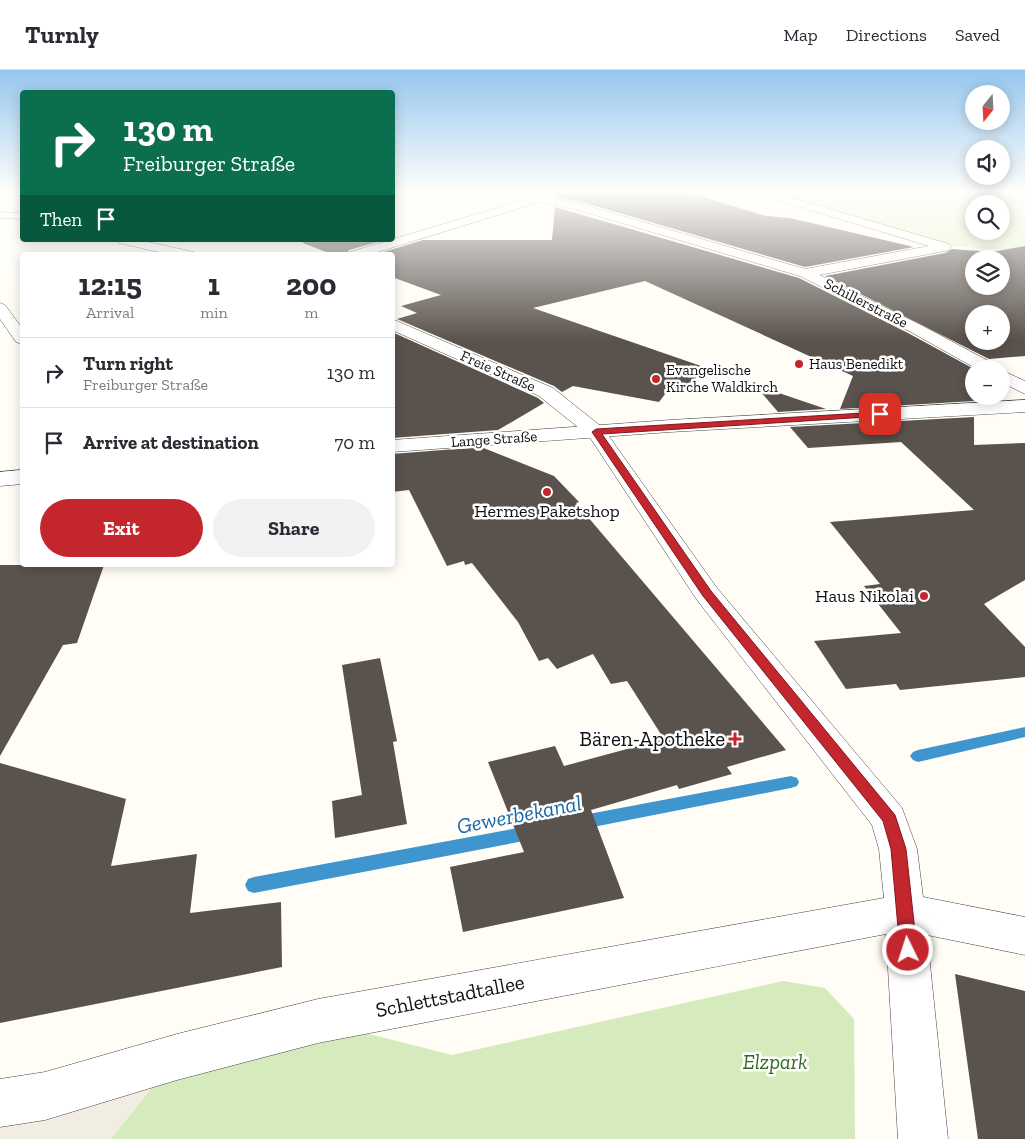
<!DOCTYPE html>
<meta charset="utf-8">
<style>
body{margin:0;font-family:"Zilla Slab",serif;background:#f2f2f3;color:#2b2b33;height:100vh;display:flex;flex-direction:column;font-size:19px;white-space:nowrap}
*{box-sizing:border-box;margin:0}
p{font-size:16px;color:#7c7c81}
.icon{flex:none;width:28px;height:28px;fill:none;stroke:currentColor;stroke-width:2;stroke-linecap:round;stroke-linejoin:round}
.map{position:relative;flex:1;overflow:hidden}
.drawer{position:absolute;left:20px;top:182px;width:375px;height:315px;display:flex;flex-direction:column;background:#fff;border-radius:5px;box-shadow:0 2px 12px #0003}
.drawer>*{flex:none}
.top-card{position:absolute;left:20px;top:20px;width:375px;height:152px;border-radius:5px;box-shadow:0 2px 12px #0003;background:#0b6e4f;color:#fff;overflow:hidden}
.needle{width:32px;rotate:198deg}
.controls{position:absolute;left:965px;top:15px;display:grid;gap:10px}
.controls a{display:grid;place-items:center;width:45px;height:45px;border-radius:50%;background:#fff;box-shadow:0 2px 12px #0003;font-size:25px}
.pin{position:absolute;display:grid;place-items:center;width:42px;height:42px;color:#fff;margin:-21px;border-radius:10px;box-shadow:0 2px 8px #0006}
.me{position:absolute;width:55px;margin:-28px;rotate:356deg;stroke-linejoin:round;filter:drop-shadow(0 0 4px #0008)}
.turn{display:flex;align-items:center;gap:18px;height:105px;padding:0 20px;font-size:22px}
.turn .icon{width:65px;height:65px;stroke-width:2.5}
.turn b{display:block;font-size:35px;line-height:42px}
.then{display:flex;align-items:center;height:48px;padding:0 20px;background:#0003;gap:10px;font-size:19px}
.eta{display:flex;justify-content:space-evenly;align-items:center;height:85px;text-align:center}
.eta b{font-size:30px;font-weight:700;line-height:35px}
.action{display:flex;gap:10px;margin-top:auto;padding:10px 20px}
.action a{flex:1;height:58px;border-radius:30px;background:#c4262e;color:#fff;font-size:20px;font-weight:700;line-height:58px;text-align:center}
.action a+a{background:#f2f2f3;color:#2b2b33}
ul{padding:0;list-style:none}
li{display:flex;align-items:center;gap:15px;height:70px;padding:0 20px;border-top:1px solid #e1e1e2}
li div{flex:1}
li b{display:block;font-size:19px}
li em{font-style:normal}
header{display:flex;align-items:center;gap:30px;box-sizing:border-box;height:70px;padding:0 25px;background:#fff;border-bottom:1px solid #e1e1e2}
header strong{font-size:24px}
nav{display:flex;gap:28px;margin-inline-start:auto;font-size:18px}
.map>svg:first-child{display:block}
</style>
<header>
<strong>Turnly</strong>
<nav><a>Map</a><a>Directions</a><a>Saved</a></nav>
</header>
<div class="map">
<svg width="1025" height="1069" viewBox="0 0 1025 1069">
<rect width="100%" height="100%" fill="#fffdf5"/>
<path fill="#d5ebbd" d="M783 911 825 918 854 949 855 1069H48L177 987 318 951 452 985Z"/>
<path fill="#e6f2cf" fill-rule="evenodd" d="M758 121H1025V181L946 176ZM974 134H1001V161H974Z"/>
<path fill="#f1ede2" d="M177 987 111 1069H0V1033Z"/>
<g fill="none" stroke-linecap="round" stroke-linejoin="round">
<g fill="#3f96cf" fill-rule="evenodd">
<path d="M1025 657V667L918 692 913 690 910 686 913 682 918 680Z"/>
<path d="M791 706 797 708 799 712 797 716 791 718 578 760 572 758 570 753 572 748 578 746Z"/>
<path d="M534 755 540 757 542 762 540 767 534 769 254 823 248 821 245 815 248 809 254 807Z"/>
</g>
</g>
<g fill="#5a524d" fill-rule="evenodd">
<path d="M557 121H684L766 146 790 148 914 177 805 197 585 133 556 127Z"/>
<path d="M555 137 799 208 908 263 974 299V331L840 339 853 306 645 211 533 238 704 297 685 322 669 319 659 332 573 316 562 322 554 316 397 249 417 243 401 236 441 225 392 207V185H374L423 170H552Z"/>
<path d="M304 170H384L349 180 347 185H334L303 173Z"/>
<path d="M1025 176V286L989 289 825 206 945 183 952 179 992 182ZM974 189H1001V216H974ZM974 244H1001V271H974Z"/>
<path d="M392 262 538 328 544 333 498 360 392 368Z"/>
<path d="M755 315 826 339 778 342Z"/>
<path d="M974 347V375L1025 373V510L984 534 1025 577V607L900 620 896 614 846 619 814 571 901 563 864 516 880 514 830 452 974 440 901 372 808 378 790 357Z"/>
<path d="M481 377 554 406 579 432 576 433 786 680 727 697 732 704 679 719 677 715 591 740 624 828 463 862 450 797 524 782 488 692 555 676 564 696 664 669 627 611 611 614 593 584 557 599 548 588 539 591 518 552 472 493 465 495 464 491 447 496 409 420 392 422V384Z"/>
<path d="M0 495H104L77 573 63 575 0 686Z"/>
<path d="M380 588 397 671 393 672 407 754 335 768 332 731 362 725 342 595Z"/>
<path d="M0 693 126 729 111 796 197 784 190 843 281 832 282 897 0 953Z"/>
<path d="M955 904 1025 921V1069H978Z"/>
</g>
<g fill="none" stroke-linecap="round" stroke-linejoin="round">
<defs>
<g id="minor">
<path d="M12 121H22V124L0 131V125Z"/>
<path d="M499 121H518L584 135 805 199 929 176 754 123 753 121H768L949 174 951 177 949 180 945 181 819 205 921 255 996 295 999 299H977L909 261 800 206 578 140 540 132 368 185H349L350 182 527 129Z"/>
<path d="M0 142 22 143V149L0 148Z"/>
<path d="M117 170H139L194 182 195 185H172L119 173Z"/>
<path d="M0 233 5 235 22 258V274L16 272 0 249Z"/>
<path d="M392 249 553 318 603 358 717 518 902 738 917 779 923 827 1025 847V885L927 865 948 1069H898L886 864 318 973 177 1010 45 1050 0 1057V1009L45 1002 177 964 318 929 884 828 879 779 872 755 697 530 589 366 539 326 392 260Z"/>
<path d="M1001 300 1025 311V324L1001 312Z"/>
</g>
<g id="tertiary">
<path d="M1025 330V342L670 362 392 382V370L670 350Z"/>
<path d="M22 400V414L0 416V402Z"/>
</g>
</defs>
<use href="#minor" stroke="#444" stroke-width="1"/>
<use href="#tertiary" stroke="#444" stroke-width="1"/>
<use href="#minor" fill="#fff" fill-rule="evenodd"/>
<use href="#tertiary" fill="#fff" fill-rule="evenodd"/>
</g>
<linearGradient id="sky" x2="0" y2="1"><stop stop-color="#95c6ee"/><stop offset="0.45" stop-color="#fffefa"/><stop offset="1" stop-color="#fffefa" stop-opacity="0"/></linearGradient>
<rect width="1025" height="270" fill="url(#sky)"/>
<path fill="#c4262e" stroke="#7f191e" d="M880 342 884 344 883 346 602 364 711 521 895 745 906 779 917 880 914 886 908 888 902 886 900 880 891 779 883 751 703 526 592 362 596 359Z"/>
<g fill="#c4262e" stroke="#fff" stroke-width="2">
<circle cx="799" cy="294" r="5"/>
<circle cx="656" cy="309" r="5"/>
<circle cx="547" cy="422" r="5"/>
<circle cx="924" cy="526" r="5"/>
<path d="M732.5 661.5h5v5h5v5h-5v5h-5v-5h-5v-5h5z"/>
</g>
<g text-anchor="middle" stroke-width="5" stroke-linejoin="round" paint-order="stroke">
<g font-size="15" fill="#111" stroke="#fff">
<text transform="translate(866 233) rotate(27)" y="5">Schillerstraße</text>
<text transform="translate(498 301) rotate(24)" y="5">Freie Straße</text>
<text transform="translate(494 369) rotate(-4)" y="5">Lange Straße</text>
</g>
<g font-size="15" fill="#111" stroke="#fff" text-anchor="start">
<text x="809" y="299">Haus Benedikt</text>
<text x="666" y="305">Evangelische<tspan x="666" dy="17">Kirche Waldkirch</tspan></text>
</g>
<g font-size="18" fill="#111" stroke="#fff">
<text x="547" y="447">Hermes Paketshop</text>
<text x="914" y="532" text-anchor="end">Haus Nikolai</text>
</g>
<g font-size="21" fill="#111" stroke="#fff" text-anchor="end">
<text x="725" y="676">Bären-Apotheke</text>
</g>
<g font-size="21" fill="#111" stroke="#fff">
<text transform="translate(450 926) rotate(-11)" y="7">Schlettstadtallee</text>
</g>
<g font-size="21" font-style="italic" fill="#2f6b1f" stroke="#fff">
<text x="775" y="999">Elzpark</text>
</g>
<g font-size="22" font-style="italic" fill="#1768a6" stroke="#fff">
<text transform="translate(519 744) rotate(-11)" y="8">Gewerbekanal</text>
</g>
</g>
</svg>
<div class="controls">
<a><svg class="needle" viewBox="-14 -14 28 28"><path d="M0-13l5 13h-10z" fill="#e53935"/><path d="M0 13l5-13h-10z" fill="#7c7c81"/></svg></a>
<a><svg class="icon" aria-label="sound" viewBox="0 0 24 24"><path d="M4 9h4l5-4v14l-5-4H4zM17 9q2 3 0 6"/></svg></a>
<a><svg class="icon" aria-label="search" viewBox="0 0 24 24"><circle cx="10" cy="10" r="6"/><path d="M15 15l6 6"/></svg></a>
<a><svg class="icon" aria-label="layers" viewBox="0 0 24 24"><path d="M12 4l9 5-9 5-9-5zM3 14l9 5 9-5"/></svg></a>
<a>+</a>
<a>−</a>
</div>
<div class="pin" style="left:880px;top:344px;background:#d93025"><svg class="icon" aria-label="arrive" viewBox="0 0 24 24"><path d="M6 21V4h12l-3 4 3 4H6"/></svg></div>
<svg class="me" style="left:908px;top:880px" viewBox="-20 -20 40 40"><circle r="17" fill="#c4262e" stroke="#fff" stroke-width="3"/><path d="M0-11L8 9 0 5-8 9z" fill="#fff"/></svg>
<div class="top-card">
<div class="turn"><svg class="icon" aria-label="right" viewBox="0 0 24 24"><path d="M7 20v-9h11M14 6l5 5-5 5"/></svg><div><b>130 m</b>Freiburger Straße</div></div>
<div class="then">Then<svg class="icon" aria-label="arrive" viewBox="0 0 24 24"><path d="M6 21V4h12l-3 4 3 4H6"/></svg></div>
</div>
<section class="drawer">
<div class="eta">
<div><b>12:15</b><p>Arrival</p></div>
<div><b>1</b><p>min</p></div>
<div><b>200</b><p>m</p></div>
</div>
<ul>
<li><svg class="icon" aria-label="right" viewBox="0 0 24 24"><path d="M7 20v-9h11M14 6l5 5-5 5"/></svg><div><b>Turn right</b><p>Freiburger Straße</p></div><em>130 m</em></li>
<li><svg class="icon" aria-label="arrive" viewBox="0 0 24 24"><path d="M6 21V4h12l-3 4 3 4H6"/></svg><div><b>Arrive at destination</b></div><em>70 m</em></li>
</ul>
<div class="action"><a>Exit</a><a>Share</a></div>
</section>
</div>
